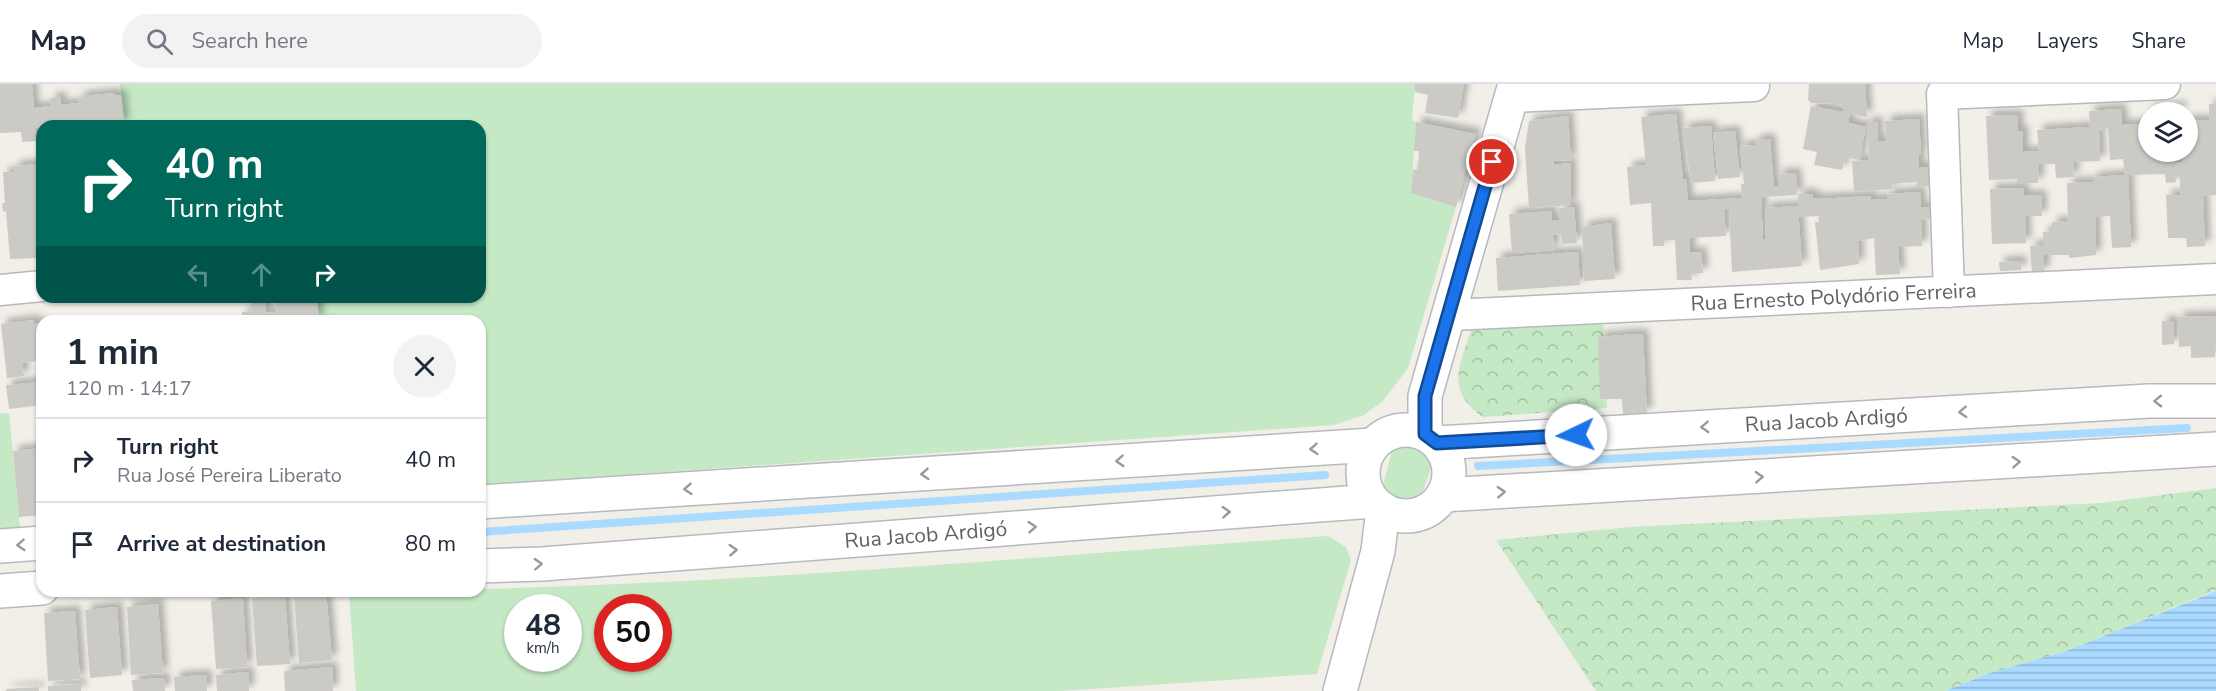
<!DOCTYPE html>
<meta charset="utf-8">
<style>
body{margin:0;font-family:"Nunito Sans",sans-serif;background:#f2f2f3;color:#1f2937;height:100vh;display:flex;flex-direction:column;font-size:22px;white-space:nowrap}
*{box-sizing:border-box;margin:0}
p{font-size:20px;color:#747a83}
.icon{flex:none;width:33px;height:33px;fill:none;stroke:currentColor;stroke-width:2;stroke-linecap:round;stroke-linejoin:round}
.map{position:relative;flex:1;overflow:hidden}
.sheet{position:absolute;left:36px;top:231px;width:450px;height:282px;display:flex;flex-direction:column;background:#fff;border-radius:18px;box-shadow:0 2px 4px #0004}
.sheet>*{flex:none}
.hud{position:absolute;left:36px;top:36px;width:450px;height:183px;border-radius:18px;box-shadow:0 2px 4px #0004;background:#00695c;color:#fff;overflow:hidden}
.buttons{position:absolute;left:2138px;top:18px;display:grid;gap:12px}
.buttons a{display:grid;place-items:center;width:60px;height:60px;border-radius:50%;background:#fff;box-shadow:0 2px 4px #0004;font-size:30px}
.speed{position:absolute;left:504px;top:510px;display:flex;gap:12px;font-size:30px;font-weight:700;text-align:center}
.speed>*{display:grid;place-content:center;width:78px;height:78px;border-radius:50%;background:#fff;box-shadow:0 2px 4px #0004;line-height:1}
.speed small{font-size:15px;font-weight:400}
.speed .limit{border:9px solid #d22;background:#fff;color:#111}
.pin{position:absolute;display:grid;place-items:center;width:51px;height:51px;color:#fff;margin:-26px;border:3px solid #fff;border-radius:50%;box-shadow:0 2px 6px #0007}
.me{position:absolute;width:66px;margin:-33px;rotate:267deg;stroke-linejoin:round;filter:drop-shadow(0 0 4px #0008)}
.turn{display:flex;align-items:center;gap:21px;height:126px;padding:0 30px;font-size:27px}
.turn .icon{width:78px;height:78px;stroke-width:2.5}
.turn b{display:block;font-size:42px;line-height:51px}
.lanes{display:flex;align-items:center;height:57px;padding:0 30px;background:#0003;justify-content:center;gap:30px;direction:ltr}
.lanes .off{opacity:.35}
.round{display:grid;place-items:center;flex:none;width:63px;height:63px;border-radius:32px;background:#f2f2f3}
.overview{display:flex;align-items:center;justify-content:space-between;height:102px;padding:0 30px}
h1{font-size:36px;font-weight:700;line-height:45px}
ul{padding:0;list-style:none}
li{display:flex;align-items:center;gap:18px;height:84px;padding:0 30px;border-top:2px solid #e0e1e3}
li div{flex:1}
li b{display:block;font-size:22px}
li em{font-style:normal}
header{display:flex;align-items:center;gap:36px;box-sizing:border-box;height:84px;padding:0 30px;background:#fff;border-bottom:2px solid #e0e1e3}
header strong{font-size:28px}
nav{display:flex;gap:33px;margin-inline-start:auto;font-size:21px}
.search{width:420px;height:54px;background:#f2f2f3;display:flex;align-items:center;gap:15px;box-sizing:border-box;padding:0 21px;border-radius:33px;color:#747a83;font-size:22px}
.map>svg:first-child{display:block}
</style>
<header>
<strong>Map</strong>
<div class="search"><svg class="icon" aria-label="search" viewBox="0 0 24 24"><circle cx="10" cy="10" r="6"/><path d="M15 15l6 6"/></svg>Search here</div>
<nav><a>Map</a><a>Layers</a><a>Share</a></nav>
</header>
<div class="map">
<svg width="2216" height="607" viewBox="0 0 2216 607">
<defs>
<pattern id="forest-crowns" width="20" height="18" patternUnits="userSpaceOnUse" patternTransform="scale(1.5)"><rect width="20" height="18" fill="#c5e8c5"/><path d="M2 6a3 3 0 1 1 6 0M12 15a3 3 0 1 1 6 0" fill="none" stroke="#a3c0a4"/></pattern>
<pattern id="water-rules" width="6" height="5" patternUnits="userSpaceOnUse" patternTransform="scale(1.5)"><rect width="6" height="5" fill="#aadaff"/><path d="M0 2.5h6" fill="none" stroke="#8eb4d2"/></pattern>
<filter id="shadow"><feDropShadow dx="5.5" dy="-5.5" stdDeviation="3" flood-color="#0004"/></filter>
</defs>
<rect width="100%" height="100%" fill="#f1efe8"/>
<g fill="#c5e8c5" fill-rule="evenodd">
<path d="M120 0H1415L1412 36 1416 38 1411 109 1456 123 1408 284 1383 317 1364 331 1334 341 480 401V237H319L317 213H480V42H124Z"/>
<path d="M9 329 20 444 0 446V330Z"/>
<path d="M1402 353 1418 355 1435 372 1423 407 1413 425 1393 424 1380 412 1395 356Z"/>
<path d="M1328 452 1346 463 1351 476 1317 590 1061 607H356L349 508 480 507V505C763 498 1045 472 1328 452ZM518 524H568V574H518ZM608 524H658V574H608Z"/>
</g>
<g fill="url(#forest-crowns)">
<path d="M1603 234 1607 324 1483 333C1444 306 1460 281 1472 243Z"/>
<path d="M2216 404V506L2066 567 1990 589 1945 607H1596L1496 456 1631 443 2101 419Z"/>
</g>
<path fill="url(#water-rules)" d="M2216 507V607H1945L1990 589 2066 567Z"/>
<g fill="none" stroke-linecap="round" stroke-linejoin="round">
<g stroke="#aadaff" stroke-width="8">
<path d="M1478 382 2187 344"/>
<path d="M480 448 1325 391"/>
</g>
</g>
<g fill="#cccac5" filter="url(#shadow)">
<path d="M0 0H32L34 24 51 22 50 14 61 13V21L78 19V15L83 12 115 9V12L121 11 124 39 118 42H80V39L74 42 36 44V52L42 51V80H39L42 168 39 169 38 174 10 175 6 127 3 128 2 119H5L3 88H14V82L39 80 37 57 22 58 21 48 0 49Z"/>
<path d="M1415 0H1464L1458 34 1425 29 1428 11 1415 8Z"/>
<path d="M1809 0H1865L1867 33 1850 30 1848 39 1866 43 1859 76 1845 73 1842 86 1814 81 1817 68 1803 65 1811 22 1843 28V20L1811 19 1808 16Z"/>
<path d="M2209 20H2216V111L2203 112 2205 162 2187 163 2186 154H2168L2166 111H2180V89H2175L2176 98 2166 99 2165 90 2128 91 2131 163 2112 164 2110 132 2095 133 2096 171 2069 174V171H2044V188L2032 189 2030 162 2043 161V148L2052 147V138L2068 137 2067 99 2093 98V93L2125 91 2123 75 2110 76 2108 43H2103V47H2099L2100 77 2073 78 2074 93 2056 94 2055 80H2039L2038 99H2017V95L1989 96 1986 32 2018 31V47H2023V68L2039 67 2037 46 2090 43 2089 27 2121 25 2122 41 2148 40V68H2169V79L2182 78V73H2173V68H2187V36L2209 37Z"/>
<path d="M2181 22 2182 28H2148V24Z"/>
<path d="M1676 30 1683 95H1686L1688 117 1742 114 1741 100H1744L1740 62 1755 61V56L1770 55 1774 102H1779L1778 90 1796 89 1797 111 1761 113 1763 155H1766L1765 124 1798 122 1802 182 1732 188 1729 125H1724L1726 152 1690 154V169L1701 168 1703 189 1691 190 1692 196H1677L1675 156H1664V162H1653L1651 119 1630 121 1627 83 1646 81 1641 33Z"/>
<path d="M1568 32 1571 76 1554 77V81L1571 79V121L1529 124 1525 64 1529 37Z"/>
<path d="M1919 35 1921 71H1919V83H1935L1936 102 1916 103 1917 98 1892 100 1893 105 1854 108 1852 77 1869 76 1867 38H1877L1878 57H1886L1885 37Z"/>
<path d="M1416 38 1476 50 1456 123 1411 109 1413 86H1418L1419 67H1414Z"/>
<path d="M1711 42 1715 97 1691 99 1683 44Z"/>
<path d="M1735 47 1740 93 1718 95 1713 49Z"/>
<path d="M2024 104V112L2041 111 2042 132H2025L2026 159 1992 160 1990 105Z"/>
<path d="M1920 108 1921 124 1931 123V135L1921 136 1922 162 1898 163 1900 190 1876 191 1874 154 1858 157 1859 180 1820 186 1815 138H1819V132L1799 133 1798 110H1813V114L1818 115 1871 112V116L1887 115V110Z"/>
<path d="M1574 123 1577 159 1562 160 1561 150 1553 151 1554 166 1512 169 1509 130 1552 127V137L1559 136V124Z"/>
<path d="M1611 139 1615 195 1584 197 1582 143Z"/>
<path d="M1578 168 1580 201 1498 207 1496 174Z"/>
<path d="M2021 177V186L2000 187 1999 178Z"/>
<path d="M317 214 319 237H277L276 218Z"/>
<path d="M266 217V229L274 228 275 237H243L242 228 251 227 250 218Z"/>
<path d="M2216 232 2215 273 2191 274V262L2179 263 2178 233Z"/>
<path d="M34 236V240L42 239V274H38V277L22 279 24 292 7 294 1 240Z"/>
<path d="M2162 237H2173L2174 260 2162 261Z"/>
<path d="M1636 250 1643 251 1647 329 1623 330 1622 315H1600L1598 253Z"/>
<path d="M42 298V321L9 325 6 301Z"/>
<path d="M42 364V431L19 433 13 367Z"/>
<path d="M326 508 332 576 299 579 294 511Z"/>
<path d="M285 512 290 580 257 582 252 514Z"/>
<path d="M243 514 247 583 216 585 211 517Z"/>
<path d="M158 520 163 589 131 591 127 523Z"/>
<path d="M117 523 122 591 90 594 85 526Z"/>
<path d="M75 527 80 595 48 597 44 529Z"/>
<path d="M332 583 333 607H285L284 587Z"/>
<path d="M248 588 249 607H217L216 591Z"/>
<path d="M206 591 207 607H175L174 593Z"/>
<path d="M164 594 165 607H133L132 596Z"/>
<path d="M81 600V607H48V602Z"/>
<path d="M39 603V607H6V605Z"/>
</g>
<g fill="none" stroke-linecap="round" stroke-linejoin="round">
<defs>
<g id="minor">
<path d="M1511 13 1754 2"/>
<path d="M0 206 42 202"/>
<path d="M1949 208 1942 10 2165 0"/>
<path id="s1" d="M1450 231 2216 195"/>
</g>
<g id="secondary">
<circle cx="1406" cy="389" r="43"/>
<path d="M1425 350V312L1515 0"/>
<path id="s2" d="M1437 359 2149 317H2216"/>
<path d="M1443 411 2216 365"/>
<path d="M480 418 1373 361"/>
<path d="M0 462 42 459"/>
<path id="s3" d="M480 482 542 480 1373 417"/>
<path d="M0 507 42 504"/>
<path d="M1340 607 1378 467 1383 425"/>
</g>
</defs>
<use href="#minor" stroke="#b5b8bc" stroke-width="33"/>
<use href="#secondary" stroke="#b6babf" stroke-width="36"/>
<use href="#minor" stroke="#fff" stroke-width="30"/>
<use href="#secondary" stroke="#fff" stroke-width="33"/>
</g>
<defs><path id="oneway-chevron" d="M-2-3.5L2.5 0L-2 3.5" fill="none" stroke-width="1.6" stroke-linecap="round" stroke-linejoin="round" transform="scale(1.5)"/></defs>
<g stroke="#979a9d">
<use href="#oneway-chevron" transform="translate(2158 317) rotate(179)"/>
<use href="#oneway-chevron" transform="translate(1963 328) rotate(177)"/>
<use href="#oneway-chevron" transform="translate(1705 343) rotate(177)"/>
<use href="#oneway-chevron" transform="translate(1314 365) rotate(176)"/>
<use href="#oneway-chevron" transform="translate(1120 377) rotate(176)"/>
<use href="#oneway-chevron" transform="translate(2016 378) rotate(-3)"/>
<use href="#oneway-chevron" transform="translate(925 390) rotate(176)"/>
<use href="#oneway-chevron" transform="translate(1759 393) rotate(-3)"/>
<use href="#oneway-chevron" transform="translate(688 405) rotate(176)"/>
<use href="#oneway-chevron" transform="translate(1501 408) rotate(-3)"/>
<use href="#oneway-chevron" transform="translate(1226 428) rotate(-4)"/>
<use href="#oneway-chevron" transform="translate(1032 443) rotate(-4)"/>
<use href="#oneway-chevron" transform="translate(21 461) rotate(176)"/>
<use href="#oneway-chevron" transform="translate(733 466) rotate(-4)"/>
<use href="#oneway-chevron" transform="translate(538 480) rotate(-3)"/>
</g>
<g fill="none" stroke-linecap="round" stroke-linejoin="round">
<defs>
<path id="route" d="M1492 78 1425 312V350L1437 359 1576 351"/>
</defs>
<use href="#route" stroke="#114b97" stroke-width="15"/>
<use href="#route" stroke="#1a73e8" stroke-width="10"/>
</g>
<g text-anchor="middle" stroke-width="6" stroke-linejoin="round" paint-order="stroke">
<g font-size="21" fill="#5f6368" stroke="#fff">
<text dy="7" stroke="none"><textPath href="#s1" startOffset="384">Rua Ernesto Polydório Ferreira</textPath></text>
<text dy="7" stroke="none"><textPath href="#s2" startOffset="390">Rua Jacob Ardigó</textPath></text>
<text dy="7" stroke="none"><textPath href="#s3" startOffset="447">Rua Jacob Ardigó</textPath></text>
</g>
</g>
</svg>
<div class="buttons">
<a><svg class="icon" aria-label="layers" viewBox="0 0 24 24"><path d="M12 4l9 5-9 5-9-5zM3 14l9 5 9-5"/></svg></a>
</div>
<div class="speed"><div>48<small>km/h</small></div><div class="limit">50</div></div>
<div class="pin" style="left:1492px;top:78px;background:#d93025"><svg class="icon" aria-label="arrive" viewBox="0 0 24 24"><path d="M6 21V4h12l-3 4 3 4H6"/></svg></div>
<svg class="me" style="left:1576px;top:351px" viewBox="-20 -20 40 40"><circle r="19" fill="#fff"/><path d="M0-13L10 11 0 6-10 11z" fill="#1a73e8"/></svg>
<div class="hud">
<div class="turn"><svg class="icon" aria-label="right" viewBox="0 0 24 24"><path d="M7 20v-9h11M14 6l5 5-5 5"/></svg><div><b>40 m</b>Turn right</div></div>
<div class="lanes"><svg class="icon off" aria-label="left" viewBox="0 0 24 24"><path d="M17 20v-9H6M10 6l-5 5 5 5"/></svg><svg class="icon off" aria-label="ahead" viewBox="0 0 24 24"><path d="M12 20V5M6 11l6-6 6 6"/></svg><svg class="icon" aria-label="right" viewBox="0 0 24 24"><path d="M7 20v-9h11M14 6l5 5-5 5"/></svg></div>
</div>
<section class="sheet">
<div class="overview"><div><h1>1 min</h1><p>120 m · 14:17</p></div><a class="round"><svg class="icon" aria-label="close" viewBox="0 0 24 24"><path d="M6 6l12 12M18 6L6 18"/></svg></a></div>
<ul>
<li><svg class="icon" aria-label="right" viewBox="0 0 24 24"><path d="M7 20v-9h11M14 6l5 5-5 5"/></svg><div><b>Turn right</b><p>Rua José Pereira Liberato</p></div><em>40 m</em></li>
<li><svg class="icon" aria-label="arrive" viewBox="0 0 24 24"><path d="M6 21V4h12l-3 4 3 4H6"/></svg><div><b>Arrive at destination</b></div><em>80 m</em></li>
</ul>
</section>
</div>
